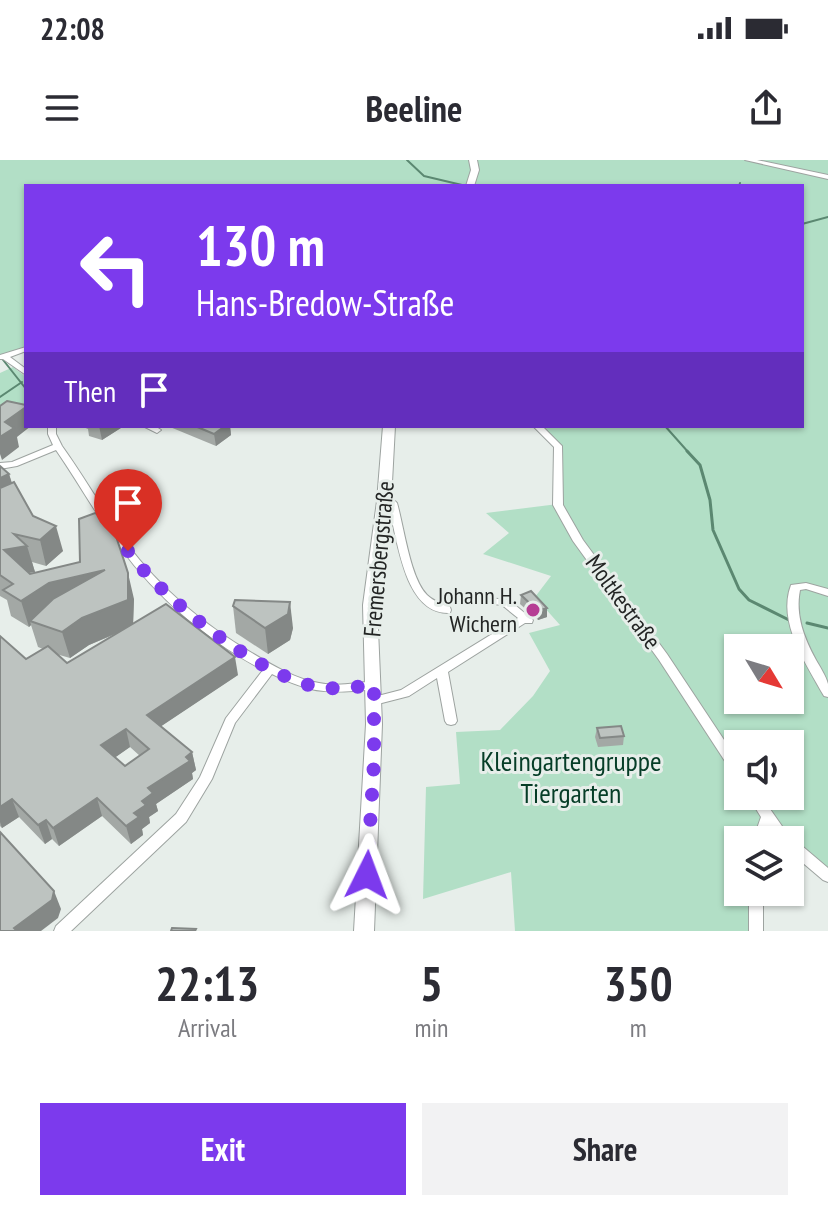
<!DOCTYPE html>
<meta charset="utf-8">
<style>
body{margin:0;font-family:"PT Sans Narrow",sans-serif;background:#f2f2f3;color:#2b2b33;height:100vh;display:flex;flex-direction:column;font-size:30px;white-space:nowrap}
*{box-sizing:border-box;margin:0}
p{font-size:26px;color:#7c7c81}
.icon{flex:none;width:44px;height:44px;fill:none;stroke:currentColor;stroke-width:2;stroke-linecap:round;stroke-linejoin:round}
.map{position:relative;height:771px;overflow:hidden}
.side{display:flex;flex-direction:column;background:#fff;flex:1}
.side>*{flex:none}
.guide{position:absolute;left:24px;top:24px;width:780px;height:244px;border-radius:0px;box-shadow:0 2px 6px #0004;background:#7c3aed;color:#fff;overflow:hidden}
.needle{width:52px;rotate:128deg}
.buttons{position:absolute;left:724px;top:474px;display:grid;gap:16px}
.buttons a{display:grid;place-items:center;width:80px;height:80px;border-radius:0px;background:#fff;box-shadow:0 2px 6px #0004;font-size:40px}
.pin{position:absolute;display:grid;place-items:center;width:68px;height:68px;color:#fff;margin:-82px -34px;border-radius:50% 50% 50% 0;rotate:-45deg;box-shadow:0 0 8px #0007}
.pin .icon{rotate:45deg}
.me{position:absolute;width:88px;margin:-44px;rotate:3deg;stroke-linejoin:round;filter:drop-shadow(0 0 6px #0008)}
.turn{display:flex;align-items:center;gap:28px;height:168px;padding:0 40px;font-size:36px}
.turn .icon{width:104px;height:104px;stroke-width:2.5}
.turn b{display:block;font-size:56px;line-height:68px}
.then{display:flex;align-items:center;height:76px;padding:0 40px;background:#0003;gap:16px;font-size:30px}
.eta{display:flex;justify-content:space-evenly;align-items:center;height:136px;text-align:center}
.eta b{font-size:48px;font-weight:800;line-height:56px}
.button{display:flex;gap:16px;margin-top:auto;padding:16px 40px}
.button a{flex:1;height:92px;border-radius:0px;background:#7c3aed;color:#fff;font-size:32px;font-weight:800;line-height:92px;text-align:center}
.button a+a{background:#f2f2f3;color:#2b2b33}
.status{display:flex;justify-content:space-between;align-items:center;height:56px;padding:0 40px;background:#fff;direction:ltr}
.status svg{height:22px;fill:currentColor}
header{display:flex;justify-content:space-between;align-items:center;height:104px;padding:0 40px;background:#fff;font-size:36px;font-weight:800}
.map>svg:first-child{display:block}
</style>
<div class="status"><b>22:08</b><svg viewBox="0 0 49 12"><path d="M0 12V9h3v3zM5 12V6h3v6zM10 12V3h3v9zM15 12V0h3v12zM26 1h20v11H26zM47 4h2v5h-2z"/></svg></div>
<header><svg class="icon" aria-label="menu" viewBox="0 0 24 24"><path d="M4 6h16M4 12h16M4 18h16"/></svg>Beeline<svg class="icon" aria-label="share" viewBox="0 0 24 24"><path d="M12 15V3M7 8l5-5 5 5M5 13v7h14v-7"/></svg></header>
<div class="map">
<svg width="828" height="771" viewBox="0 0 828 771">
<rect width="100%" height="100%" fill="#e7eeea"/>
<g fill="#b2dfc6" fill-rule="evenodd">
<path d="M0 0H828V716L790 680H738V732H767L756 771H515L511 712 423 739 426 627 460 624 456 572 500 570 533 536 550 511 529 473 560 465 535 437 551 416 483 394 509 373 486 353 558 344V286L537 266H802V26H26V189L0 196ZM738 488H790V540H738ZM738 584H790V636H738Z"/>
<path d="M13 207 26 217V252L0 262V213Z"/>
</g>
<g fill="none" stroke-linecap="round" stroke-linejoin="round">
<g stroke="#5b8871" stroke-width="2">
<path d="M407 0 424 16 462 25"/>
<path d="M739 26 740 23"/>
<path d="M802 64 828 57"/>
<path d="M0 196 26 229"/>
<path d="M0 237 22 222"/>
<path d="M665 266 689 293"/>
</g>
<g stroke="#5b8871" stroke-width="3">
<path d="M687 291 700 305 710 340 713 370 739 429 749 440 791 461"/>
<path d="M807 463 828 468"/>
</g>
<defs>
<g id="minor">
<path d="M26 187V191L10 197 26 209V215L3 199H0V195Z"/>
<path d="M48 266H56V274L62 286C85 318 104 352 127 384 160 428 204 465 252 493 272 505 295 519 319 523 337 527 356 523 374 521L378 522 380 525 378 528 374 529C330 534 313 534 272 514L235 563 212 619 186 662 71 771H54L56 766 176 654 200 617 226 558 263 510C208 481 157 438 120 387 97 356 78 322 56 290L17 306 0 309V303L12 302 53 285 48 274Z"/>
<path d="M143 266H155L161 270 157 273Z"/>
<path d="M533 266H542L562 286 563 345 583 380 667 494 738 601V616L734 615 659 500 573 381 553 345 554 287Z"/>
<path d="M384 338 395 341 397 343C404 367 410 418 427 435 433 441 442 444 450 447L451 450 450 453C403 455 398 377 388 345L381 343 379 341Z"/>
<path d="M806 423 828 429V436L806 429 800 430C795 455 804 478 816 500 820 507 826 516 828 524 828 528 828 533 828 537L824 536C806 504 777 462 791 425Z"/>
<path d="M488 438 509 440 533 460 532 463H525L448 512 457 561 455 564 451 565 447 564 445 561 437 518 409 536 374 545 370 544 368 541 370 538 401 530 518 458 502 445 484 443 483 441Z"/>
<path d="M748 636H761L791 679 795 680 828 708V722L823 720 790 692V680H777L770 669 767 680H753L761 657Z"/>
<rect x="749" y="732" width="14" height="39"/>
</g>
<path id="tertiary" d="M745 0H757L828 15V19Z"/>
<g id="secondary">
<path d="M469 0H477L479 10 474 26H466L471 10Z"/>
<path d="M383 266H395L391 341 377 445 382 564 374 771H354L366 564 363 445 377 341Z"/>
</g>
</defs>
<use href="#minor" stroke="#9da3a0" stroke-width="2"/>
<use href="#tertiary" stroke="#9da3a0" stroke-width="2"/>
<use href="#secondary" stroke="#9da3a0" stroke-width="2"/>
<use href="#minor" fill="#fff" fill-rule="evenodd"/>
<use href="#tertiary" fill="#fff" fill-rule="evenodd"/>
<use href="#secondary" fill="#fff" fill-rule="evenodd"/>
</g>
<g fill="#a3a8a5" fill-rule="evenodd">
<path d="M81 266H124L102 280 89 276 88 269Z"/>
<path d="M170 266H230L231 275 216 286 170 267Z"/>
<path d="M0 306 9 314 12 323 33 356 63 391 46 406 32 402 35 412 28 413 30 414 134 439 133 464 238 515 161 566 192 592 196 610 192 613 193 619 156 644 158 651 149 657 150 663 142 669 143 675 131 684 102 656 59 686 52 679 45 684 19 657 2 668 0 666V476L26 499 43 489 38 487 31 465 29 467 11 456 7 440 0 436ZM118 473 67 503 56 494 70 498 89 485ZM130 587 140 596 125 606 115 597Z"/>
<path d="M521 435 547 448V457L538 460 520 444Z"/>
<path d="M233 446 293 468 290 480 268 494 236 473Z"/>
<path d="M597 568 624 576 623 585 598 587 595 577Z"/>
</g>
<g fill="#848886">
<path d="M26 247V266H31L17 277 19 287 2 300 0 294V277L5 262Z"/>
<path d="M99 266H124L102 280Z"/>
<path d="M225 266H230L231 275 216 286 214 274Z"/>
<path d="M9 314 15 334 0 340V318Z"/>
<path d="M56 366 63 391 46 406 40 380Z"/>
<path d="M27 386 35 412 12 415 4 390Z"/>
<path d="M105 410 30 461 31 465 29 467 21 441 49 423Z"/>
<path d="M128 413 134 439 133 466 89 485 70 498 62 472Z"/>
<path d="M290 442 293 468 290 480 268 494 265 468Z"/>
<path d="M547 448V457L538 460V451Z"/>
<path d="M235 497 238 515 151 573 147 555Z"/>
<path d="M126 569 130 587 106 604 101 585Z"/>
<path d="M192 592 196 610 192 613 193 619 156 644 158 651 149 657 150 663 142 669 143 675 131 684 126 666 148 628Z"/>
<path d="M97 638 102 656 59 686 53 668Z"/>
<path d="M12 639 19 657 2 668 0 662V647Z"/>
<path d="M46 660 52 679 45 684 38 665Z"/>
<path d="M54 731 61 749 58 758 41 771H16L14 768Z"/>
</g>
<g fill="#bdc3c0" stroke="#848886" stroke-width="2" fill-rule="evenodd">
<path d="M7 241 26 245V247L5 262 14 268 0 277V246Z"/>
<path d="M195 266H225L214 274Z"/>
<path d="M0 306 9 314 0 318Z"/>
<path d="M14 322 33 356 56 366 40 380 14 374 27 386 4 390 30 414 80 402 79 359 95 353 112 364 128 413V440L82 458 62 472 30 461 53 439 105 410 49 423 21 441 3 430 13 424 0 415V328Z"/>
<path d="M531 431 547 448 538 451 521 435Z"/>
<path d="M235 440 290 442 288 454 265 468 233 446Z"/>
<path d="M166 444 235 497 147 555 192 592 186 597 190 601 148 628 153 633 142 641 146 645 134 653 139 657 126 666 97 638 53 668 46 660 38 665 12 639 0 647V476L26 499 48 486 67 503ZM126 569 149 589 125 606 101 585Z"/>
<path d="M621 566 624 576 600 578 597 568Z"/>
<path d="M0 672 54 731 52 740 14 768 17 771H0Z"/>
<path d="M172 768 196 769 195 771H171Z"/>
</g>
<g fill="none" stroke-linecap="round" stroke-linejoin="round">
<path stroke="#7c3aed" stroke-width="14" stroke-dasharray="0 25.2" d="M128 391C160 437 262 518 318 527 336 530 355 527 374 525V602L367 715"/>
</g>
<circle fill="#b63e94" stroke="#e7eeea" stroke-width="3" cx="533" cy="450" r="8"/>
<g text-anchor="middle" stroke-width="6" stroke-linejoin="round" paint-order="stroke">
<g font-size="24" fill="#232524" stroke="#e7eeea">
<text transform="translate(379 399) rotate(-85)" y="8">Fremersbergstraße</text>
<text transform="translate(623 442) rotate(54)" y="8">Moltkestraße</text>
</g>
<g font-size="24" fill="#232524" stroke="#e7eeea" text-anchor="end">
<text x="517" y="444">Johann H.<tspan x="517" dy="28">Wichern</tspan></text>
</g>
<g font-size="28" fill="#063d27" stroke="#e7eeea">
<text x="571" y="611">Kleingartengruppe<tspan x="571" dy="32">Tiergarten</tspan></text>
</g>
</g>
</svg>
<div class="buttons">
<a><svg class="needle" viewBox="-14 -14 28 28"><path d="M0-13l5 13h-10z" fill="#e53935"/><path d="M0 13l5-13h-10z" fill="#7c7c81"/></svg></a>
<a><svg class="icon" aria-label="sound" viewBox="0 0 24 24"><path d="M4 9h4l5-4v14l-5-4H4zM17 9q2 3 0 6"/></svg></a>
<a><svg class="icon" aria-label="layers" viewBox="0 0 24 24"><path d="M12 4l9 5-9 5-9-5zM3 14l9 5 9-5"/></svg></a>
</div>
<div class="pin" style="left:128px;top:391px;background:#d93025"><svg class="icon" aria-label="arrive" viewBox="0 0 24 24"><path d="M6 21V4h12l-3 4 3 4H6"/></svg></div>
<svg class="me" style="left:367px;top:715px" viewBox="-20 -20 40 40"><path d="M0-17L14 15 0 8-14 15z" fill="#7c3aed" stroke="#fff" stroke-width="4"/></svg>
<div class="guide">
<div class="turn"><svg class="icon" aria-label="left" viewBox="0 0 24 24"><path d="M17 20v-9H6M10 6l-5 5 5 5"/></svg><div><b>130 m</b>Hans-Bredow-Straße</div></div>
<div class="then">Then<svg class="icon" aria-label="arrive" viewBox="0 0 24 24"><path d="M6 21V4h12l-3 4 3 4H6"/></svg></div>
</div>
</div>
<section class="side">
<div class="eta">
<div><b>22:13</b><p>Arrival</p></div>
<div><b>5</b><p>min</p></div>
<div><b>350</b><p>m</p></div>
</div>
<div class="button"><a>Exit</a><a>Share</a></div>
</section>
